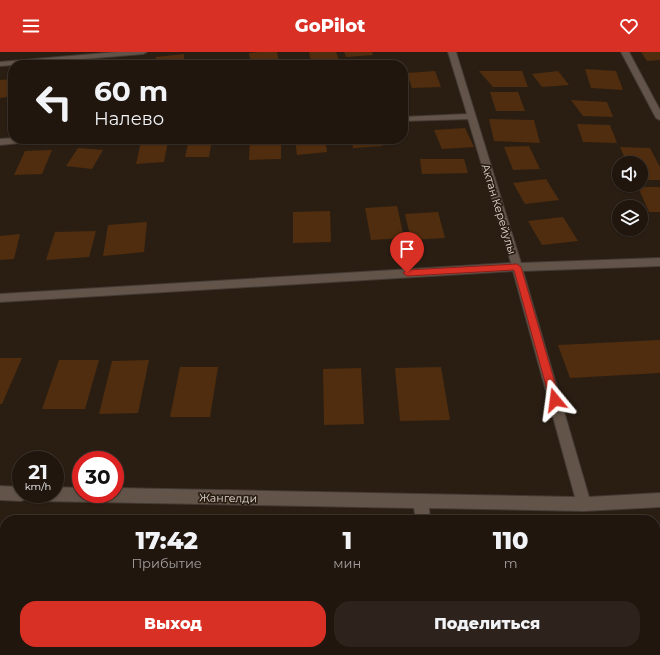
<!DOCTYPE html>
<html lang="ru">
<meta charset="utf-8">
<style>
body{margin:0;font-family:Montserrat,sans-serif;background:#2d231c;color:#f1f3f6;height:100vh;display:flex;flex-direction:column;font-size:15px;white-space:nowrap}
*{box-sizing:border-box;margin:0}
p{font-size:13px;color:#a29f9e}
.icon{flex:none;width:22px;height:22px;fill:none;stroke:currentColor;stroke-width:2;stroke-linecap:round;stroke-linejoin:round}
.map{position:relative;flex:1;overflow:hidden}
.side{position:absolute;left:0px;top:463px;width:660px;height:140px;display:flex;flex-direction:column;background:#20160e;border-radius:16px 16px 0 0;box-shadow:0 1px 3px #0004,0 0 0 1px #3d352e}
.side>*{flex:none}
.guide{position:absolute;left:8px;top:8px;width:400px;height:84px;border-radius:16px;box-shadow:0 1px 3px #0004,0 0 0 1px #3d352e;background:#20160e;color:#f1f3f6;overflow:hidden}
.buttons{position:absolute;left:612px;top:104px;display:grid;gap:8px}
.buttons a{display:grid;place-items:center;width:36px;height:36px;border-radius:50%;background:#20160e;box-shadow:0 1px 3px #0004,0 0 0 1px #3d352e;font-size:20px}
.speed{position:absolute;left:12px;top:399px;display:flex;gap:8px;font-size:20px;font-weight:700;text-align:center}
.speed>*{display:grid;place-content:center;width:52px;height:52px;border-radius:50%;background:#20160e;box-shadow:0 1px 3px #0004,0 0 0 1px #3d352e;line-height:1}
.speed small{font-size:10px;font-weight:400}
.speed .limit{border:6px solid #d22;background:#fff;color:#111}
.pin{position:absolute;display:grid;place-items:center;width:34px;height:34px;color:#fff;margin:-41px -17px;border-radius:50% 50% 50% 0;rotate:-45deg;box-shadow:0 0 4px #0007}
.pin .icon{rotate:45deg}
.me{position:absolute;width:44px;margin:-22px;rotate:344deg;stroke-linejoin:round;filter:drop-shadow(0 0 3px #0008)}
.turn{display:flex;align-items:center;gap:14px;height:84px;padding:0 20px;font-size:18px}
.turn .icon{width:52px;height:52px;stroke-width:2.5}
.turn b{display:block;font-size:28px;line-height:34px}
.eta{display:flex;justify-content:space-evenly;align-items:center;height:68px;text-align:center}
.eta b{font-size:24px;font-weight:800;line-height:28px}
.primary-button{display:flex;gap:8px;margin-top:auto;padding:8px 20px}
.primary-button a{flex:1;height:46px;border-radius:16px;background:#d93025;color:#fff;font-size:16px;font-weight:800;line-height:46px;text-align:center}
.primary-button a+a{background:#2d231c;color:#f1f3f6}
header{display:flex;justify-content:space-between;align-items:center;height:52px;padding:0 20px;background:#d93025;color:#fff;font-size:18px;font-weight:800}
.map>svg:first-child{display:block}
</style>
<header><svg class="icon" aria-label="menu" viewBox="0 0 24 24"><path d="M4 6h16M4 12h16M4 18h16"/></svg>GoPilot<svg class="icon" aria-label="heart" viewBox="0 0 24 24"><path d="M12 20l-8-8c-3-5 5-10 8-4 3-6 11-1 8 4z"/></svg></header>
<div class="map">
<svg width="660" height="603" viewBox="0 0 660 603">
<rect width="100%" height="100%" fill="#2a1e13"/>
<g fill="#502d0e">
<path d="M259 0H277L280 13H251L249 1Z"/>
<path d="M309 0H336L340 10 312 13Z"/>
<path d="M344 0H372L373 3 346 5Z"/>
<path d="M641 0H660V8L647 9Z"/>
<path d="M184 2V13H155L156 5Z"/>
<path d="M585 17 616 19 623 38 591 36Z"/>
<path d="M435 19 441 35 412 36 407 21Z"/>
<path d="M479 19H522L528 35H493Z"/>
<path d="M558 19 569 33 542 35 532 22Z"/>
<path d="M13 27V44L0 46V28Z"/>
<path d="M490 40H518L525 59H496Z"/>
<path d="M571 48 607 50 613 65 583 64Z"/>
<path d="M489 67 534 68 540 91 494 89Z"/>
<path d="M577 72 610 73 617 91 583 90Z"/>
<path d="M465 76 474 95 442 97 434 78Z"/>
<path d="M189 87H212L209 105H185Z"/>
<path d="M250 87H281V107L249 108Z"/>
<path d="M295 87H325L327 100 297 103Z"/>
<path d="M352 87H382L383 94 353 96Z"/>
<path d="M168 89 164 110 136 112 141 90Z"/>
<path d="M529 94 540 117 513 118 504 95Z"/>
<path d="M620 95 650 96 660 115V128H641V111H627Z"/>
<path d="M78 96 103 98 92 117 66 114Z"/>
<path d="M52 98 42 122 14 123 25 99Z"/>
<path d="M420 107H464L468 121 422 122Z"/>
<path d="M546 127 559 148 525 152 513 131Z"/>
<path d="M638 135H660V160H649Z"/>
<path d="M397 154 404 186 371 188 365 156Z"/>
<path d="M330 159 331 190 293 191V160Z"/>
<path d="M438 160 445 186 411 188 405 162Z"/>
<path d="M563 165 578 189 542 193 528 169Z"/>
<path d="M147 170 144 200 103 204 108 173Z"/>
<path d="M96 179 89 205 46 208 55 180Z"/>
<path d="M20 182 14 207 0 208V184Z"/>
<path d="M660 288V321L570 326 558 293Z"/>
<path d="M0 306H22L2 352H0Z"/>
<path d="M59 308H99L85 357H42Z"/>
<path d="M149 308 138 361 99 362 112 309Z"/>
<path d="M180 315H218L210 365H170Z"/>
<path d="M441 315 450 368 400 369 395 316Z"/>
<path d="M361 316 364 372 324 373 323 317Z"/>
<path d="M655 480H660L659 542 655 524Z"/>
</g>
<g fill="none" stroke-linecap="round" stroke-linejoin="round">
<defs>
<g id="minor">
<path d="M117 0H147L143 2 0 14V10Z"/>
<path d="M448 0H456L521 211 660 206V214L523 219 589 445 660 441V455L584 459 429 456 430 468H416L414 456 36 449 31 447 29 442H55V435L81 436V442H115V436L575 445 513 219 0 250V242L511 211 468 67 403 69V65L467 62Z"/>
<path d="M621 0H629L660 58V68L656 66Z"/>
<path d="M13 86V87H33L29 90 0 93V87Z"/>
<path d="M0 434 21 435V442H28L26 447 21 449 0 448Z"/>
<rect x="429" y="598" width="16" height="5"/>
</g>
</defs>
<use href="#minor" stroke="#433a33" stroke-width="2"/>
<use href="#minor" fill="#635449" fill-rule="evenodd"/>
</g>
<path fill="#d93025" stroke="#8d1f18" d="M517 212 521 215 560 348 558 351 555 352 551 351 550 348 514 218 407 224 403 221 407 218Z"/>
<g text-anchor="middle" stroke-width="3.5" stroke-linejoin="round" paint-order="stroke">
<g font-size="11" fill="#e0d7d0" stroke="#2a1e13">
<text transform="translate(499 157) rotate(73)" y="4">Актан Керейулы</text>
<text transform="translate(228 446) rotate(1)" y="4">Жангелди</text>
</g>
</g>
</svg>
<div class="buttons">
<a><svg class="icon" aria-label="sound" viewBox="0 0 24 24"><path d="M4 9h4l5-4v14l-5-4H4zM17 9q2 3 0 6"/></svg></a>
<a><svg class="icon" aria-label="layers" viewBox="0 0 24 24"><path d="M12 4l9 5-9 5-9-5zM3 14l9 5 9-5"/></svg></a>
</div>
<div class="speed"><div>21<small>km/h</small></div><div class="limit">30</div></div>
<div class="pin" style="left:407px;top:221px;background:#d93025"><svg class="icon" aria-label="arrive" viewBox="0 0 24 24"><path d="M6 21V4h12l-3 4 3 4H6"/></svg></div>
<svg class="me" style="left:555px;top:348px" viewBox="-20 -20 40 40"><path d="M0-17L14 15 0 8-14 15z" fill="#d93025" stroke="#fff" stroke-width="4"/></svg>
<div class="guide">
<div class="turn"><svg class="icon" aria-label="left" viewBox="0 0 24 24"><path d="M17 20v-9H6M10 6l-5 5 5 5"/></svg><div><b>60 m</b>Налево</div></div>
</div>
<section class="side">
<div class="eta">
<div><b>17:42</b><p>Прибытие</p></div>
<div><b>1</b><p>мин</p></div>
<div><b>110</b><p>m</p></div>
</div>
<div class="primary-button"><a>Выход</a><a>Поделиться</a></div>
</section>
</div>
